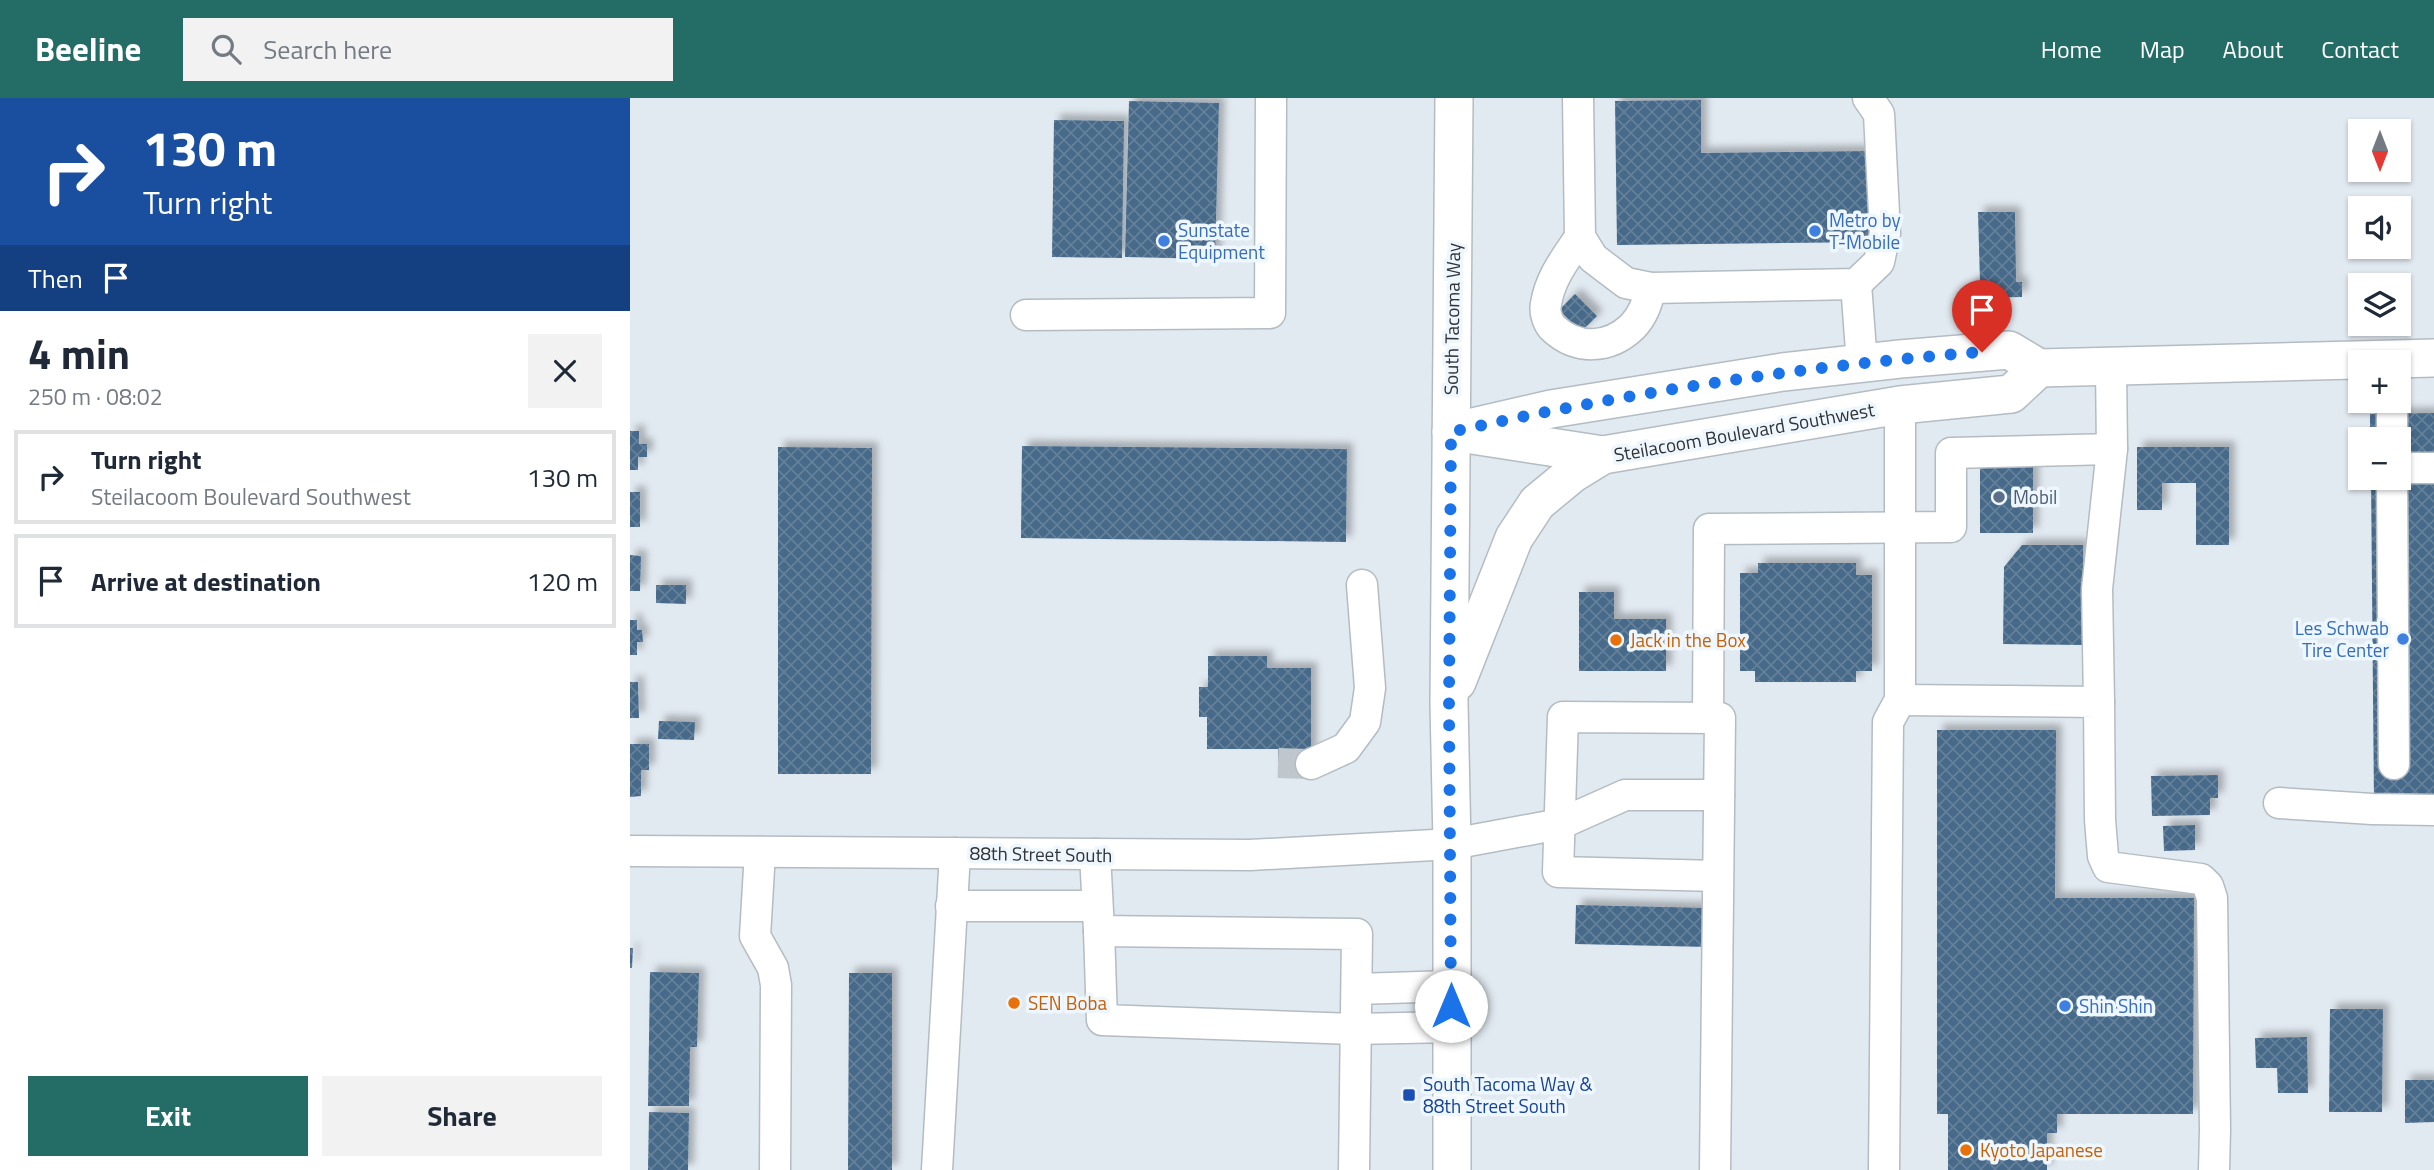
<!DOCTYPE html>
<meta charset="utf-8">
<style>
body{margin:0;font-family:"Titillium Web",sans-serif;background:#f2f2f3;color:#1f2937;height:100vh;display:flex;flex-direction:column;font-size:26px;white-space:nowrap}
*{box-sizing:border-box;margin:0}
p{font-size:23px;color:#747a83}
.icon{flex:none;width:38px;height:38px;fill:none;stroke:currentColor;stroke-width:2;stroke-linecap:round;stroke-linejoin:round}
.map{position:relative;flex:1;overflow:hidden}
.side{display:flex;flex-direction:column;background:#fff;width:630px}
.side>*{flex:none}
.banner{background:#1a4fa0;color:#fff;overflow:hidden}
.needle{width:46px;rotate:180deg}
.controls{position:absolute;left:1718px;top:21px;display:grid;gap:14px}
.controls a{display:grid;place-items:center;width:63px;height:63px;border-radius:0px;background:#fff;box-shadow:0 2px 5px #0004;font-size:35px}
.pin{position:absolute;display:grid;place-items:center;width:60px;height:60px;color:#fff;margin:-72px -30px;border-radius:50% 50% 50% 0;rotate:-45deg;box-shadow:0 0 7px #0007}
.pin .icon{rotate:45deg}
.me{position:absolute;width:77px;margin:-38px;rotate:0deg;stroke-linejoin:round;filter:drop-shadow(0 0 5px #0008)}
.turn{display:flex;align-items:center;gap:24px;height:147px;padding:0 28px;font-size:32px}
.turn .icon{width:91px;height:91px;stroke-width:2.5}
.turn b{display:block;font-size:49px;line-height:60px}
.then{display:flex;align-items:center;height:66px;padding:0 28px;background:#0003;gap:14px;font-size:26px}
.round{display:grid;place-items:center;flex:none;width:74px;height:74px;border-radius:0px;background:#f2f2f3}
.headline{display:flex;align-items:center;justify-content:space-between;height:119px;padding:0 28px}
h1{font-size:42px;font-weight:700;line-height:52px}
.button{display:flex;gap:14px;margin-top:auto;padding:14px 28px}
.button a{flex:1;height:80px;border-radius:0px;background:#246d66;color:#fff;font-size:28px;font-weight:700;line-height:80px;text-align:center}
.button a+a{background:#f2f2f3;color:#1f2937}
ul{padding:0;list-style:none}
li{display:flex;align-items:center;gap:21px;height:94px;margin:0 14px 10px;padding:0 14px;border:4px solid #e0e1e3;border-radius:0px}
li div{flex:1}
li b{display:block;font-size:26px}
li em{font-style:normal}
header{display:flex;align-items:center;gap:42px;box-sizing:border-box;height:98px;padding:0 35px;background:#246d66;color:#fff}
header strong{font-size:33px}
nav{display:flex;gap:38px;margin-inline-start:auto;font-size:24px}
.search{width:490px;height:63px;background:#f2f2f3;display:flex;align-items:center;gap:18px;box-sizing:border-box;padding:0 24px;border-radius:0px;color:#747a83;font-size:26px}
main{display:flex;flex:1;min-height:0}
.map>svg:first-child{display:block}
</style>
<header>
<strong>Beeline</strong>
<div class="search"><svg class="icon" aria-label="search" viewBox="0 0 24 24"><circle cx="10" cy="10" r="6"/><path d="M15 15l6 6"/></svg>Search here</div>
<nav><a>Home</a><a>Map</a><a>About</a><a>Contact</a></nav>
</header>
<main>
<section class="side">
<div class="banner">
<div class="turn"><svg class="icon" aria-label="right" viewBox="0 0 24 24"><path d="M7 20v-9h11M14 6l5 5-5 5"/></svg><div><b>130 m</b>Turn right</div></div>
<div class="then">Then<svg class="icon" aria-label="arrive" viewBox="0 0 24 24"><path d="M6 21V4h12l-3 4 3 4H6"/></svg></div>
</div>
<div class="headline"><div><h1>4 min</h1><p>250 m · 08:02</p></div><a class="round"><svg class="icon" aria-label="close" viewBox="0 0 24 24"><path d="M6 6l12 12M18 6L6 18"/></svg></a></div>
<ul>
<li><svg class="icon" aria-label="right" viewBox="0 0 24 24"><path d="M7 20v-9h11M14 6l5 5-5 5"/></svg><div><b>Turn right</b><p>Steilacoom Boulevard Southwest</p></div><em>130 m</em></li>
<li><svg class="icon" aria-label="arrive" viewBox="0 0 24 24"><path d="M6 21V4h12l-3 4 3 4H6"/></svg><div><b>Arrive at destination</b></div><em>120 m</em></li>
</ul>
<div class="button"><a>Exit</a><a>Share</a></div>
</section>
<div class="map">
<svg width="1804" height="1072" viewBox="0 0 1804 1072">
<defs>
<pattern id="building-cross-hatch" width="8" height="8" patternUnits="userSpaceOnUse" patternTransform="scale(1.75)"><rect width="8" height="8" fill="#466a8b"/><path d="M0 0l8 8M0 8l8-8" fill="none" stroke="#658099"/></pattern>
<filter id="shadow"><feDropShadow dx="6" dy="-6" stdDeviation="3.5" flood-color="#0004"/></filter>
</defs>
<rect width="100%" height="100%" fill="#e2eaf1"/>
<g fill="url(#building-cross-hatch)" filter="url(#shadow)">
<path d="M1071 2V55L1245 53 1246 144 987 147 985 3Z"/>
<path d="M499 3 589 5 585 161 495 159Z"/>
<path d="M424 22 494 23 492 160 422 159Z"/>
<path d="M1348 114H1385L1386 184H1392V199L1343 200 1342 185 1350 184Z"/>
<path d="M945 196 967 218 951 234 929 212Z"/>
<path d="M1804 315V702L1744 704 1741 380H1769V341H1740V316Z"/>
<path d="M0 333H9V346H17V359H8V372H0Z"/>
<path d="M392 348 717 351 716 444 391 440Z"/>
<path d="M148 349 242 350 241 676H148Z"/>
<path d="M1507 349H1599V447H1566V385H1532V412H1507Z"/>
<rect x="1350" y="364" width="53" height="71"/>
<rect x="0" y="394" width="10" height="35"/>
<path d="M1392 447H1453L1454 547 1373 546 1374 469Z"/>
<path d="M0 457 11 458 10 493H0Z"/>
<path d="M1128 465H1226V477H1242V573H1226V584H1125V573H1110V475H1128Z"/>
<path d="M26 487H56V506L26 505Z"/>
<path d="M949 494H984V521H1036V573H949Z"/>
<path d="M0 522H7V532H12L13 544H7V557H0Z"/>
<path d="M578 558H637V570H681V677H648V651H577V619H569V589H578Z"/>
<path d="M0 584H8L9 620H0Z"/>
<path d="M29 623 65 624 64 642 28 641Z"/>
<path d="M1307 632H1426L1425 800H1564L1563 1016H1427V1035H1417V1072H1318V1016H1307Z"/>
<path d="M0 646H19V672H11V698L0 699Z"/>
<path d="M1588 677V700H1580V717L1522 718 1521 678Z"/>
<path d="M1565 727V752L1534 753 1533 728Z"/>
<path d="M946 807 1080 810 1079 849 945 846Z"/>
<path d="M0 850H3L2 870H0Z"/>
<path d="M20 874 69 875 67 949H60L59 1008H18Z"/>
<path d="M219 875H262V1072H218Z"/>
<path d="M1700 911H1753L1752 1014H1699Z"/>
<path d="M1677 939 1678 995H1648L1647 970H1626L1625 940Z"/>
<path d="M1775 982H1804V1024L1775 1025Z"/>
<path d="M19 1014 59 1015 58 1072H18Z"/>
</g>
<g fill="none" stroke-linecap="round" stroke-linejoin="round">
<path stroke="#bfc6cc" stroke-width="30" stroke-dasharray="30 15" stroke-linecap="butt" d="M648 665 681 666"/>
<defs>
<g id="minor">
<path d="M948 0 950 139 963 160 996 185 1021 190 1226 186 1249 164 1255 135 1249 16 1238 0"/>
<path d="M950 139C936 160 920 180 916 206 914 214 918 226 924 231 947 252 979 251 1002 229 1013 218 1017 205 1021 190"/>
<path d="M1226 186 1232 266"/>
<path d="M396 217 640 215 641 0"/>
<path d="M1762 303V341"/>
<path d="M1769 370H1804"/>
<path d="M1762 380 1764 666"/>
<path d="M1270 602 1469 604 1470 722 1473 758 1478 769 1571 781 1578 788 1582 800 1585 1032 1584 1072"/>
<path d="M1469 604 1467 491 1482 351"/>
<path d="M1078 620 1079 431 1321 429V355L1482 351 1481 269"/>
<path d="M681 666 716 650 735 624 740 590 732 487"/>
<path d="M1649 705 1742 711 1804 712"/>
<path d="M0 753 620 757 822 746 930 726 995 697H1089"/>
<path d="M130 754 125 838 143 870 146 887 145 1072"/>
<path d="M465 756 469 833 727 836 724 1072"/>
<path d="M321 808H467"/>
<path d="M469 833 472 922 724 931 821 929"/>
<path d="M727 891 821 888"/>
<path d="M307 1072 325 755"/>
<path d="M1085 1072 1090 620 933 619 928 774 1088 778"/>
<path d="M1254 1072 1258 624 1270 602V307"/>
</g>
<g id="major">
<path d="M821 334 921 311 1153 274 1270 261 1379 252 1409 270 1804 260"/>
<path d="M842 337 973 357 1270 307 1381 296 1409 270"/>
<path d="M827 584 884 440 907 405 942 376 973 357"/>
<path d="M822 1072V746L819 605 824 0"/>
</g>
</defs>
<use href="#minor" stroke="#b4bcc3" stroke-width="33"/>
<use href="#major" stroke="#b4bcc3" stroke-width="40"/>
<use href="#minor" stroke="#fff" stroke-width="30"/>
<use href="#major" stroke="#fff" stroke-width="37"/>
</g>
<g fill="none" stroke-linecap="round" stroke-linejoin="round">
<path stroke="#1a73e8" stroke-width="12" stroke-dasharray="0 21.6" d="M821 908 819 605 821 334C996 295 1173 268 1352 254"/>
</g>
<g fill="#3f7fe0" stroke="#eff7fe" stroke-width="2.5">
<circle cx="1185" cy="133" r="7"/>
<circle cx="534" cy="143" r="7"/>
<circle cx="1773" cy="541" r="7"/>
<circle cx="1435" cy="908" r="7"/>
</g>
<circle fill="#5c6f8a" stroke="#eff7fe" stroke-width="2.5" cx="1369" cy="399" r="7"/>
<g fill="#e8710a" stroke="#eff7fe" stroke-width="2.5">
<circle cx="986" cy="542" r="7"/>
<circle cx="384" cy="905" r="7"/>
<circle cx="1336" cy="1052" r="7"/>
</g>
<rect fill="#1a4fb4" stroke="#eff7fe" stroke-width="2.5" x="772" y="990" width="14" height="14" rx="3.5"/>
<g text-anchor="middle" stroke-width="7" stroke-linejoin="round" paint-order="stroke">
<g font-size="19" fill="#366cbe" stroke="#eff7fe" text-anchor="start">
<text x="1199" y="129">Metro by<tspan x="1199" dy="22">T-Mobile</tspan></text>
<text x="548" y="139">Sunstate<tspan x="548" dy="22">Equipment</tspan></text>
<text x="1759" y="537" text-anchor="end">Les Schwab<tspan x="1759" dy="22">Tire Center</tspan></text>
<text x="1449" y="915">Shin Shin</text>
</g>
<g font-size="19" fill="#323437" stroke="#eff7fe">
<text transform="translate(822 221) rotate(-89)" y="7">South Tacoma Way</text>
<text transform="translate(1114 334) rotate(-10)" y="7">Steilacoom Boulevard Southwest</text>
<text transform="translate(411 756) rotate(1)" y="7">88th Street South</text>
</g>
<g font-size="19" fill="#4e5e75" stroke="#eff7fe" text-anchor="start">
<text x="1383" y="406">Mobil</text>
</g>
<g font-size="19" fill="#c56008" stroke="#eff7fe" text-anchor="start">
<text x="1000" y="549">Jack in the Box</text>
<text x="398" y="912">SEN Boba</text>
<text x="1350" y="1059">Kyoto Japanese</text>
</g>
<g font-size="19" fill="#164399" stroke="#eff7fe" text-anchor="start">
<text x="793" y="993">South Tacoma Way &amp;<tspan x="793" dy="22">88th Street South</tspan></text>
</g>
</g>
</svg>
<div class="controls">
<a><svg class="needle" viewBox="-14 -14 28 28"><path d="M0-13l5 13h-10z" fill="#e53935"/><path d="M0 13l5-13h-10z" fill="#747a83"/></svg></a>
<a><svg class="icon" aria-label="sound" viewBox="0 0 24 24"><path d="M4 9h4l5-4v14l-5-4H4zM17 9q2 3 0 6"/></svg></a>
<a><svg class="icon" aria-label="layers" viewBox="0 0 24 24"><path d="M12 4l9 5-9 5-9-5zM3 14l9 5 9-5"/></svg></a>
<a>+</a>
<a>−</a>
</div>
<div class="pin" style="left:1352px;top:254px;background:#d93025"><svg class="icon" aria-label="arrive" viewBox="0 0 24 24"><path d="M6 21V4h12l-3 4 3 4H6"/></svg></div>
<svg class="me" style="left:821px;top:908px" viewBox="-20 -20 40 40"><circle r="19" fill="#fff"/><path d="M0-13L10 11 0 6-10 11z" fill="#1a73e8"/></svg>
</div>
</main>
